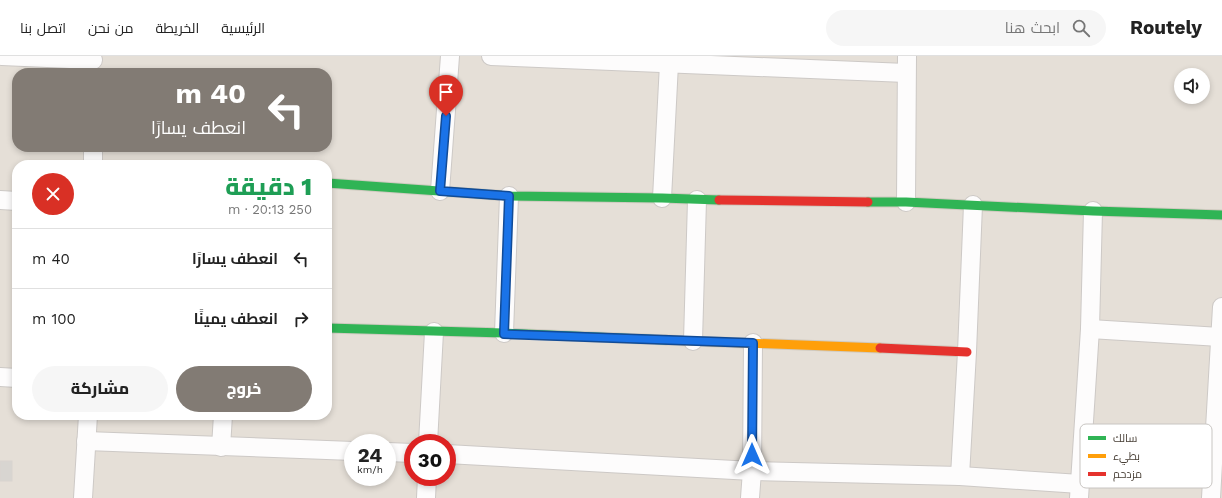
<!DOCTYPE html>
<html lang="ar">
<meta charset="utf-8">
<style>
body{margin:0;font-family:"Work Sans",Cairo,sans-serif;background:#f6f6f6;color:#222;direction:rtl;height:100vh;display:flex;flex-direction:column;font-size:15px;white-space:nowrap}
*{box-sizing:border-box;margin:0}
p{font-size:13px;color:#767676}
.icon{flex:none;width:22px;height:22px;fill:none;stroke:currentColor;stroke-width:2;stroke-linecap:round;stroke-linejoin:round}
.map{position:relative;flex:1;overflow:hidden;direction:ltr}
.drawer{position:absolute;left:12px;top:104px;width:320px;height:260px;display:flex;flex-direction:column;background:#fff;border-radius:16px;box-shadow:0 2px 6px #0003;direction:rtl}
.drawer>*{flex:none}
.banner{position:absolute;left:12px;top:12px;width:320px;height:84px;border-radius:16px;box-shadow:0 2px 6px #0003;direction:rtl;background:#827b74;color:#fff;overflow:hidden}
.buttons{position:absolute;left:1174px;top:12px;display:grid;gap:8px}
.buttons a{display:grid;place-items:center;width:36px;height:36px;border-radius:50%;background:#fff;box-shadow:0 2px 6px #0003;font-size:20px}
.speed{position:absolute;left:344px;top:378px;display:flex;gap:8px;font-size:20px;font-weight:700;text-align:center}
.speed>*{display:grid;place-content:center;width:52px;height:52px;border-radius:50%;background:#fff;box-shadow:0 2px 6px #0003;line-height:1}
.speed small{font-size:10px;font-weight:400}
.speed .limit{border:6px solid #d22;background:#fff;color:#111}
.pin{position:absolute;display:grid;place-items:center;width:34px;height:34px;color:#fff;margin:-41px -17px;border-radius:50% 50% 50% 0;rotate:-45deg;box-shadow:0 0 4px #0007}
.pin .icon{rotate:45deg}
.me{position:absolute;width:44px;margin:-22px;rotate:0deg;stroke-linejoin:round;filter:drop-shadow(0 0 3px #0008)}
.turn{display:flex;align-items:center;gap:14px;height:84px;padding:0 20px;font-size:18px}
.turn .icon{width:52px;height:52px;stroke-width:2.5}
.turn b{display:block;font-size:28px;line-height:34px}
.round{display:grid;place-items:center;flex:none;width:42px;height:42px;border-radius:21px;background:#f6f6f6}
.overview{display:flex;align-items:center;justify-content:space-between;height:68px;padding:0 20px}
h1{font-size:24px;font-weight:800;line-height:30px;color:#1e9e55}
.button{display:flex;gap:8px;margin-top:auto;padding:8px 20px}
.button a{flex:1;height:46px;border-radius:24px;background:#827b74;color:#fff;font-size:16px;font-weight:800;line-height:46px;text-align:center}
.button a+a{background:#f6f6f6;color:#222}
ul{padding:0;list-style:none}
li{display:flex;align-items:center;gap:12px;height:60px;padding:0 20px;border-top:1px solid #e0e0e0}
li div{flex:1}
li b{display:block;font-size:15px}
li em{font-style:normal}
header{display:flex;align-items:center;gap:24px;box-sizing:border-box;height:56px;padding:0 20px;background:#fff;border-bottom:1px solid #e0e0e0}
header strong{font-size:19px}
nav{display:flex;gap:22px;margin-inline-start:auto;font-size:14px}
.search{width:280px;height:36px;background:#f6f6f6;display:flex;align-items:center;gap:10px;box-sizing:border-box;padding:0 14px;border-radius:22px;color:#767676;font-size:15px}
.map>svg:first-child{display:block}
</style>
<header>
<strong>Routely</strong>
<div class="search"><svg class="icon" aria-label="search" viewBox="0 0 24 24"><circle cx="10" cy="10" r="6"/><path d="M15 15l6 6"/></svg>ابحث هنا</div>
<nav><a>الرئيسية</a><a>الخريطة</a><a>من نحن</a><a>اتصل بنا</a></nav>
</header>
<div class="map">
<svg width="1222" height="442" viewBox="0 0 1222 442">
<rect width="100%" height="100%" fill="#f0edea"/>
<path fill="#e5dfd7" fill-rule="evenodd" d="M0 0H1222V442H0ZM17 17H327V91H17ZM1181 19H1203V41H1181ZM17 109H327V359H17ZM353 387H387V421H353ZM413 387H447V421H413Z"/>
<rect fill="#d8d5d1" stroke="#d9d4cf" x="0" y="405" width="12" height="20"/>
<g fill="none" stroke-linecap="round" stroke-linejoin="round">
<defs>
<g id="street">
<path d="M2 0 93 4"/>
<path d="M491 0 906 17"/>
<path d="M93 109V91"/>
<path d="M440 135 450 0"/>
<path d="M662 142 669 8"/>
<path d="M0 144 17 145"/>
<path d="M906 146 907 0"/>
<path d="M1090 273 1220 281"/>
<path d="M504 277 509 140"/>
<path d="M693 285 697 144"/>
<path d="M0 321 17 322"/>
<path d="M86 385 353 395"/>
<path d="M428 387 434 276"/>
<path d="M221 391 223 359"/>
<path d="M387 396 413 397"/>
<path d="M447 398 752 415 960 420 1080 428"/>
<path d="M960 420 967 296 973 149"/>
<path d="M83 442 88 359"/>
<path d="M426 442 427 421"/>
<path d="M750 442 752 415 753 287"/>
<path d="M1079 442 1090 273 1093 155"/>
<path d="M1211 442 1222 251"/>
</g>
<g id="fast">
<path d="M327 127 509 140 662 142 719 144"/>
<path d="M868 146H906L1093 155 1222 159"/>
<path d="M327 272 504 277 666 284"/>
</g>
<path id="slow" d="M666 284 880 292"/>
<g id="jam">
<path d="M719 144 868 146"/>
<path d="M880 292 967 296"/>
</g>
</defs>
<use href="#street" stroke="#cdc9c6" stroke-width="20"/>
<use href="#fast" stroke="#d0cac0" stroke-width="11"/>
<use href="#slow" stroke="#d0cac0" stroke-width="11"/>
<use href="#jam" stroke="#d0cac0" stroke-width="11"/>
<use href="#street" stroke="#fdfcfc" stroke-width="18"/>
<use href="#fast" stroke="#30b455" stroke-width="9"/>
<use href="#slow" stroke="#ff9f0a" stroke-width="9"/>
<use href="#jam" stroke="#e5322d" stroke-width="9"/>
</g>
<g fill="none" stroke-linecap="round" stroke-linejoin="round">
<defs>
<path id="route" d="M446 60 440 135 509 140 504 278 753 287 752 399"/>
</defs>
<use href="#route" stroke="#114b97" stroke-width="10"/>
<use href="#route" stroke="#1a73e8" stroke-width="7"/>
</g>
<rect x="1080" y="368" width="132" height="64" rx="6" fill="#fff" stroke="#c8c5c2" stroke-width="1"/>
<rect x="1088" y="380" width="18" height="4" fill="#30b455"/>
<rect x="1088" y="398" width="18" height="4" fill="#ff9f0a"/>
<rect x="1088" y="416" width="18" height="4" fill="#e5322d"/>
<g font-size="11" fill="#473e35">
<text x="1113" y="386">سالك</text>
<text x="1113" y="404">بطيء</text>
<text x="1113" y="422">مزدحم</text>
</g>
</svg>
<div class="buttons">
<a><svg class="icon" aria-label="sound" viewBox="0 0 24 24"><path d="M4 9h4l5-4v14l-5-4H4zM17 9q2 3 0 6"/></svg></a>
</div>
<div class="speed"><div>24<small>km/h</small></div><div class="limit">30</div></div>
<div class="pin" style="left:446px;top:60px;background:#d93025"><svg class="icon" aria-label="arrive" viewBox="0 0 24 24"><path d="M6 21V4h12l-3 4 3 4H6"/></svg></div>
<svg class="me" style="left:752px;top:399px" viewBox="-20 -20 40 40"><path d="M0-17L14 15 0 8-14 15z" fill="#1a73e8" stroke="#fff" stroke-width="4"/></svg>
<div class="banner">
<div class="turn"><svg class="icon" aria-label="left" viewBox="0 0 24 24"><path d="M17 20v-9H6M10 6l-5 5 5 5"/></svg><div><b>40 m</b>انعطف يسارًا</div></div>
</div>
<section class="drawer">
<div class="overview"><div><h1>1 دقيقة</h1><p>250 m · 20:13</p></div><a class="round" style="background:#d93025;color:#fff"><svg class="icon" aria-label="close" viewBox="0 0 24 24"><path d="M6 6l12 12M18 6L6 18"/></svg></a></div>
<ul>
<li><svg class="icon" aria-label="left" viewBox="0 0 24 24"><path d="M17 20v-9H6M10 6l-5 5 5 5"/></svg><div><b>انعطف يسارًا</b></div><em>40 m</em></li>
<li><svg class="icon" aria-label="right" viewBox="0 0 24 24"><path d="M7 20v-9h11M14 6l5 5-5 5"/></svg><div><b>انعطف يمينًا</b></div><em>100 m</em></li>
</ul>
<div class="button"><a>خروج</a><a>مشاركة</a></div>
</section>
</div>
